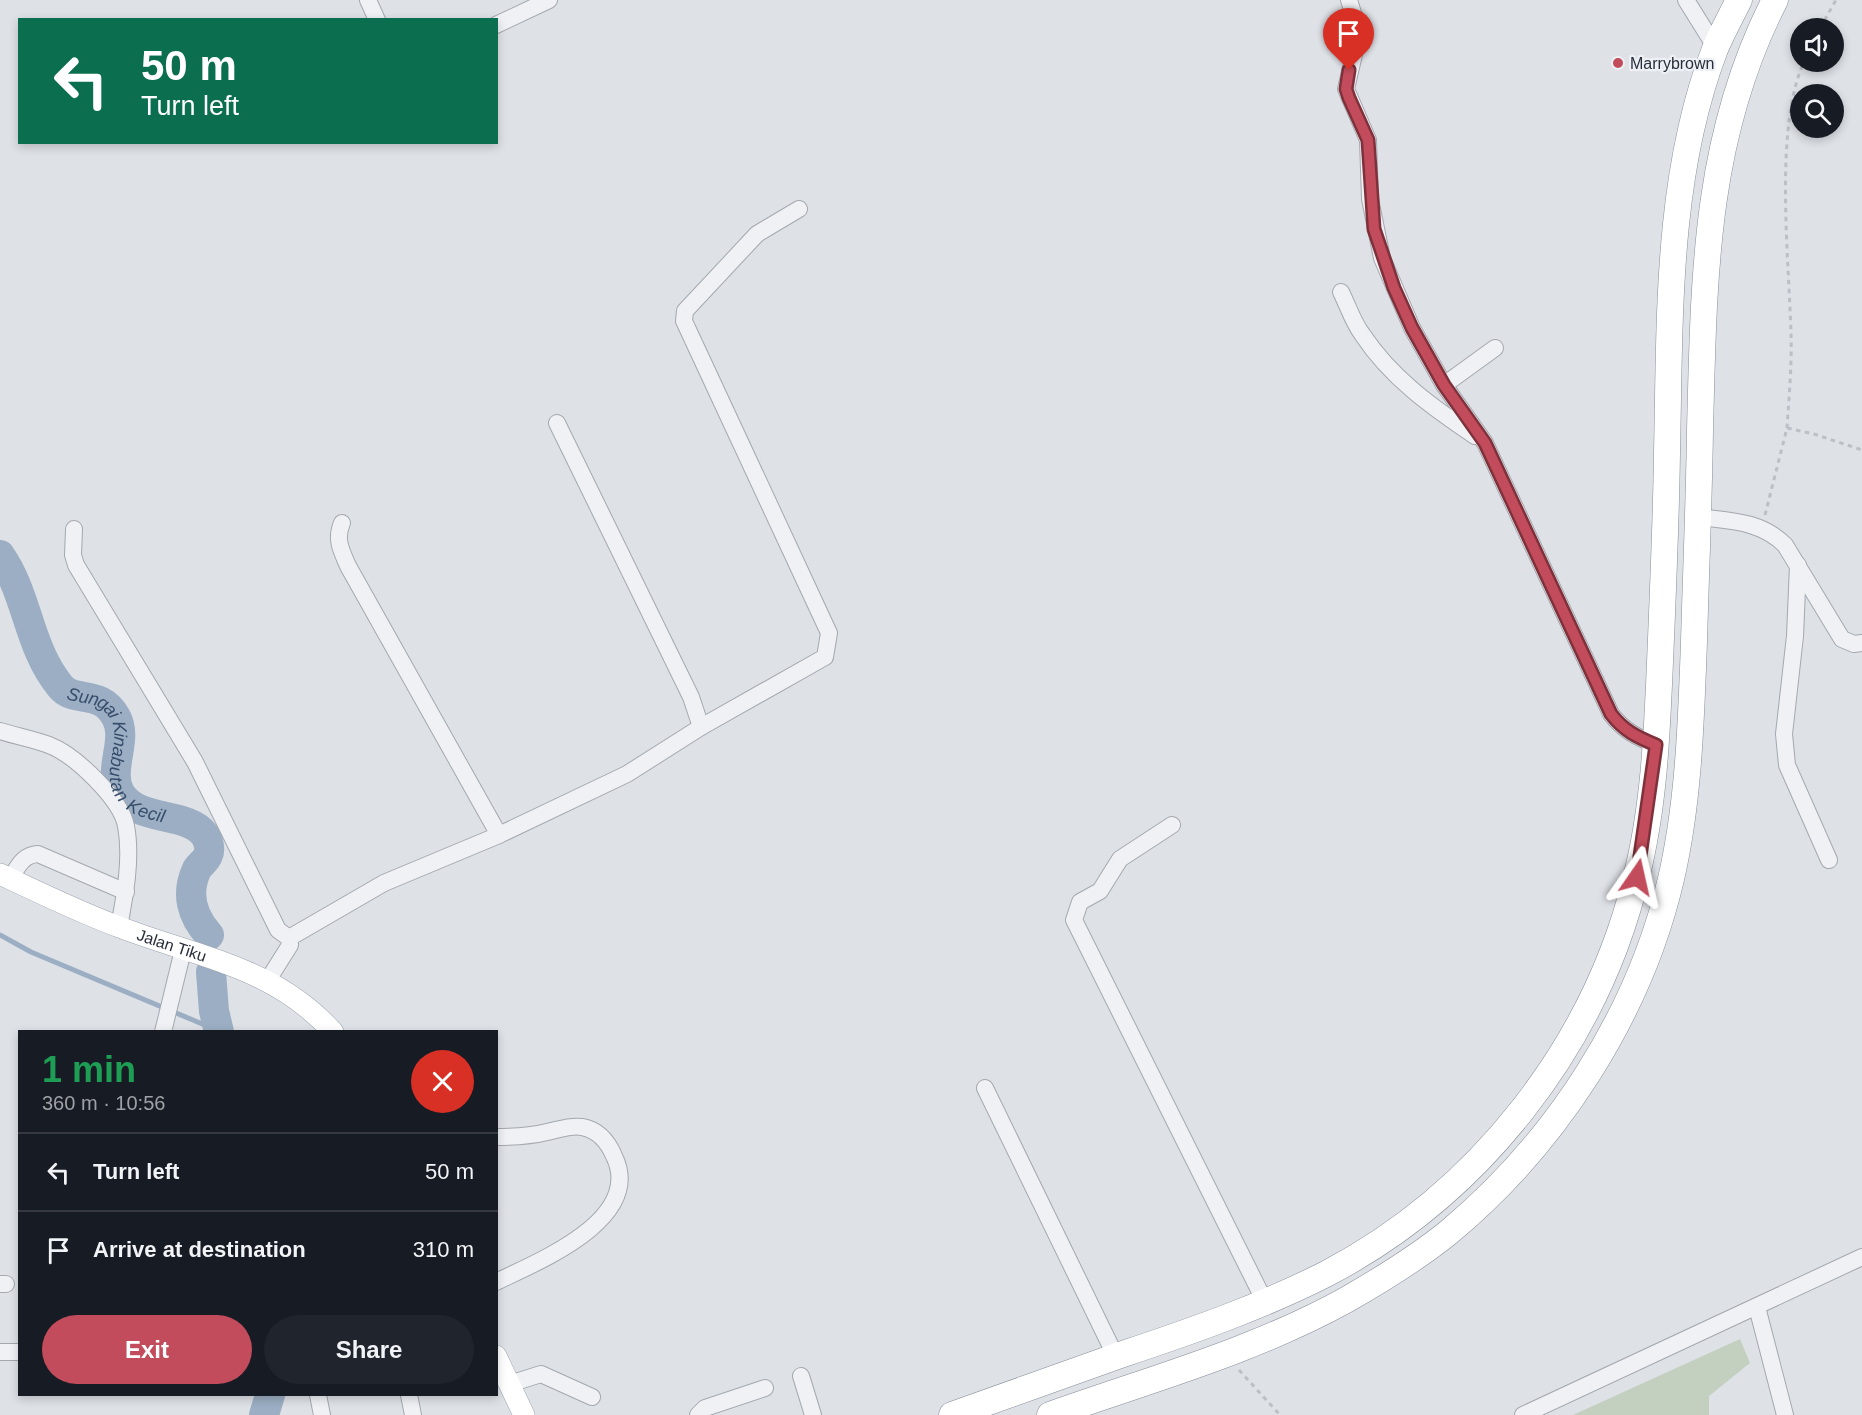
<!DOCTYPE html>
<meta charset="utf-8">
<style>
body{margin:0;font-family:Helvetica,sans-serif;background:#20242c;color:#f1f3f6;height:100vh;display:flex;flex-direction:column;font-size:22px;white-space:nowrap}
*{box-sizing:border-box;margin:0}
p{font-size:20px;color:#9ea1a6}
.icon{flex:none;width:33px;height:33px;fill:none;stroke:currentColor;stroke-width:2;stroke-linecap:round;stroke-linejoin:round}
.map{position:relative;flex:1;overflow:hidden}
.details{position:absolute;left:18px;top:1030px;width:480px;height:366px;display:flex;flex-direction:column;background:#171b24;border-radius:0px;box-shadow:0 3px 9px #0003}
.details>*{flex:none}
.hud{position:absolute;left:18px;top:18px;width:480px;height:126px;border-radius:0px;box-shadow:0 3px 9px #0003;background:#0b6e4f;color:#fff;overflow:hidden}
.controls{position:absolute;left:1790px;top:18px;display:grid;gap:12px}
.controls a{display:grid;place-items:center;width:54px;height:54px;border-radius:50%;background:#171b24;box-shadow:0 3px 9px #0003;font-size:30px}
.pin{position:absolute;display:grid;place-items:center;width:51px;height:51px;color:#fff;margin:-62px -26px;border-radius:50% 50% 50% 0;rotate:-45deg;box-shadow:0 0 6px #0007}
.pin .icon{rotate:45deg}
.me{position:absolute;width:66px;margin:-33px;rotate:11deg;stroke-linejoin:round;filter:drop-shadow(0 0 4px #0008)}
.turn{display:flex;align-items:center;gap:21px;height:126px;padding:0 24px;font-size:27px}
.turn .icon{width:78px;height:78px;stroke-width:2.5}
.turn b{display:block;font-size:42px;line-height:51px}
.round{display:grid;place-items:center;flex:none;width:63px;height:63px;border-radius:32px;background:#20242c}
.headline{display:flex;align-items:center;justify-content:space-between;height:102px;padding:0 24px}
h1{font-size:36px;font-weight:600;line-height:45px;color:#1e9e55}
.action{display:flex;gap:12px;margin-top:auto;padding:12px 24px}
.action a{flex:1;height:69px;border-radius:36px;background:#c24c5b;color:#fff;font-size:24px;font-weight:600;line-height:69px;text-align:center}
.action a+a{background:#20242c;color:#f1f3f6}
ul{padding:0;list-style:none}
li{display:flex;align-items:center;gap:18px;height:78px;padding:0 24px;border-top:2px solid #363941}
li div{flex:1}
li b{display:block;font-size:22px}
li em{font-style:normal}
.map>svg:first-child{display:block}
</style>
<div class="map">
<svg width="1862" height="1415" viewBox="0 0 1862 1415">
<rect width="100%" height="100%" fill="#dee1e6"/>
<path fill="#c3cfbf" d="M1740 1339 1750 1363 1709 1396V1415H1573Z"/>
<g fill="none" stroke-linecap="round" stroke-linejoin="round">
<path stroke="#9baec3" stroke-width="5" d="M0 935 31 952 219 1031"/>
<g stroke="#9baec3" stroke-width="30">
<path id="s1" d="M0 555C28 595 28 647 60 686 74 704 100 688 116 717 129 740 107 769 120 793 138 823 186 811 204 834 208 839 211 849 208 855 206 861 200 864 197 869 185 894 192 916 209 935"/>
<path d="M211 972 214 1011 219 1032"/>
<path d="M264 1415 270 1395"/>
</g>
<defs>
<g id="minor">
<path d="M368 0 377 20"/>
<path d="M1349 0 1359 33 1346 89 1368 140 1370 199 1382 258 1412 328 1444 385 1485 443 1611 714C1624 731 1637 737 1656 745"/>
<path d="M1686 0 1716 48"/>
<path d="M496 25 549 0"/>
<path d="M1341 292C1348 306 1353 322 1362 334 1391 378 1432 407 1475 436"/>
<path d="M1444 385 1495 348"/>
<path d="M557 423 691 697 701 727"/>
<path d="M1698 517C1731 521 1761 521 1785 545L1842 639 1854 644 1862 643"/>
<path d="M342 523C335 539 341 550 348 566L499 835"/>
<path d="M74 529 73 555 76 565 195 762 278 930 289 938 290 945 268 980"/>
<path d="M1798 565 1795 636 1784 734 1787 765 1829 860"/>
<path d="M0 731C16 736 33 739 49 745 75 755 121 799 126 826 132 858 125 895 119 927"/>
<path d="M1172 825 1120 859 1100 891 1080 902 1074 920 1265 1302"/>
<path d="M10 879C18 867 22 855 38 854L126 892"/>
<path d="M289 938 384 883 499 835 627 774 701 727 825 657 829 633 684 321 685 311 757 234 799 209"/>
<path d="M163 1032 183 950"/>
<path d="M985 1088 1116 1357"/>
<path d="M496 1137C513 1137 531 1136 547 1132 558 1130 570 1125 582 1127 599 1130 608 1142 614 1156 645 1219 539 1261 496 1282"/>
<path d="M0 1284H6"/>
<path d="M1757 1307 1785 1415"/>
<path d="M0 1352H18"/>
<path d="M801 1376 813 1415"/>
<path d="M509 1384 541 1374 592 1397"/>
<path d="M318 1395 322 1415"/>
<path d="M409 1395 413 1415"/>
<path d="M698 1415 705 1408 765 1388"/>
<path d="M1523 1415 1862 1257"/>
</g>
<g id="major">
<path id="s2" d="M0 874C40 893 81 913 122 928 201 958 274 967 333 1032"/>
<path d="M496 1356 524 1415"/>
</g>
<g id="highway">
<path d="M952 1415C1009 1395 1066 1374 1123 1354 1192 1331 1261 1307 1326 1274 1479 1194 1595 1046 1636 878 1654 808 1657 734 1660 662 1663 592 1666 523 1667 453 1670 319 1666 177 1715 49 1722 32 1731 16 1739 0"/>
<path d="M1050 1415C1148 1380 1254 1351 1346 1300 1381 1280 1417 1258 1449 1232 1556 1143 1639 1015 1671 879 1689 801 1691 721 1694 642 1696 571 1699 501 1700 430 1704 279 1704 138 1775 0"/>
</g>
</defs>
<use href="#minor" stroke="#a4a8af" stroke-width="18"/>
<use href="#major" stroke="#9ea5b1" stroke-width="22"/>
<use href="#highway" stroke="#868e9b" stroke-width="27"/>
<g stroke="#bcbfc5" stroke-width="3" stroke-dasharray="4.5 4.5" stroke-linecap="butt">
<path d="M1820 28 1836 0"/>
<path d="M1787 428C1789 397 1792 364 1791 333 1789 260 1774 126 1804 62"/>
<path d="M1765 515 1787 428 1814 434 1862 450"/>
<path d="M1239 1370 1280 1415"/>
</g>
<use href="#minor" stroke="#f0f1f5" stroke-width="16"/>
<use href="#major" stroke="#fff" stroke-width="21"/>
<use href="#highway" stroke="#fff" stroke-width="26"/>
</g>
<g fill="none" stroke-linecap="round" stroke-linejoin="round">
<defs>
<path id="route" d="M1349 70 1346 89 1349 98 1368 140 1374 229 1394 288 1412 328 1444 385 1485 443 1611 714C1624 731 1637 737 1656 745L1637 877"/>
</defs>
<use href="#route" stroke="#7e313b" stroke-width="15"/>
<use href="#route" stroke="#c24c5b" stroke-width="10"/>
</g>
<circle fill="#c24c5b" stroke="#edf0f4" stroke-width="2" cx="1618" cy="63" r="6"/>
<g text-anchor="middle" stroke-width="4.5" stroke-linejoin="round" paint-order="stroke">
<g font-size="16" fill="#282f3b" stroke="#edf0f4" text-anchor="start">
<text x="1630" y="69">Marrybrown</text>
</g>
<g font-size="16" fill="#282f3b" stroke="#edf0f4">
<text dy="6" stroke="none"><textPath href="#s2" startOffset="186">Jalan Tiku</textPath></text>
</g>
<g font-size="18" font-style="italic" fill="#364d6b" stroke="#edf0f4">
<text dy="6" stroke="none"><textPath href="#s1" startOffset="248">Sungai Kinabutan Kecil</textPath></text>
</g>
</g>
</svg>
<div class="controls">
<a><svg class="icon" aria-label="sound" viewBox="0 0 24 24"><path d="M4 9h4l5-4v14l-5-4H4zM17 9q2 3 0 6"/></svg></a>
<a><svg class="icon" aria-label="search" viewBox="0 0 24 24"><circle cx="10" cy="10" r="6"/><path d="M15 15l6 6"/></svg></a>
</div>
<div class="pin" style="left:1349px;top:70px;background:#d93025"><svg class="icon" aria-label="arrive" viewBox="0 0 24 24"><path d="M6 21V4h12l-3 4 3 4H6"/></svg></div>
<svg class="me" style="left:1637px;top:877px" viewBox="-20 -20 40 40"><path d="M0-17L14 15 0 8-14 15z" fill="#c24c5b" stroke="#fff" stroke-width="4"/></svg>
<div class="hud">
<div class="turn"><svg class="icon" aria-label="left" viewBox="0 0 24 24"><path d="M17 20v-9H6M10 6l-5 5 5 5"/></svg><div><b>50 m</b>Turn left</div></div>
</div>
<section class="details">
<div class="headline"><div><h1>1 min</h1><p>360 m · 10:56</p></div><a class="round" style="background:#d93025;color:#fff"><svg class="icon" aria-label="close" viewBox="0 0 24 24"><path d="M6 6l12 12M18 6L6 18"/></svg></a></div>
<ul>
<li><svg class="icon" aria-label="left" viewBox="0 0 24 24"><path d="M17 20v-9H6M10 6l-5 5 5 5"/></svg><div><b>Turn left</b></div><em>50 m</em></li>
<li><svg class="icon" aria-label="arrive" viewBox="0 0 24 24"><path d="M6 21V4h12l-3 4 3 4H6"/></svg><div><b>Arrive at destination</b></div><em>310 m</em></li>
</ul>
<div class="action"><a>Exit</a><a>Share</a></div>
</section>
</div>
